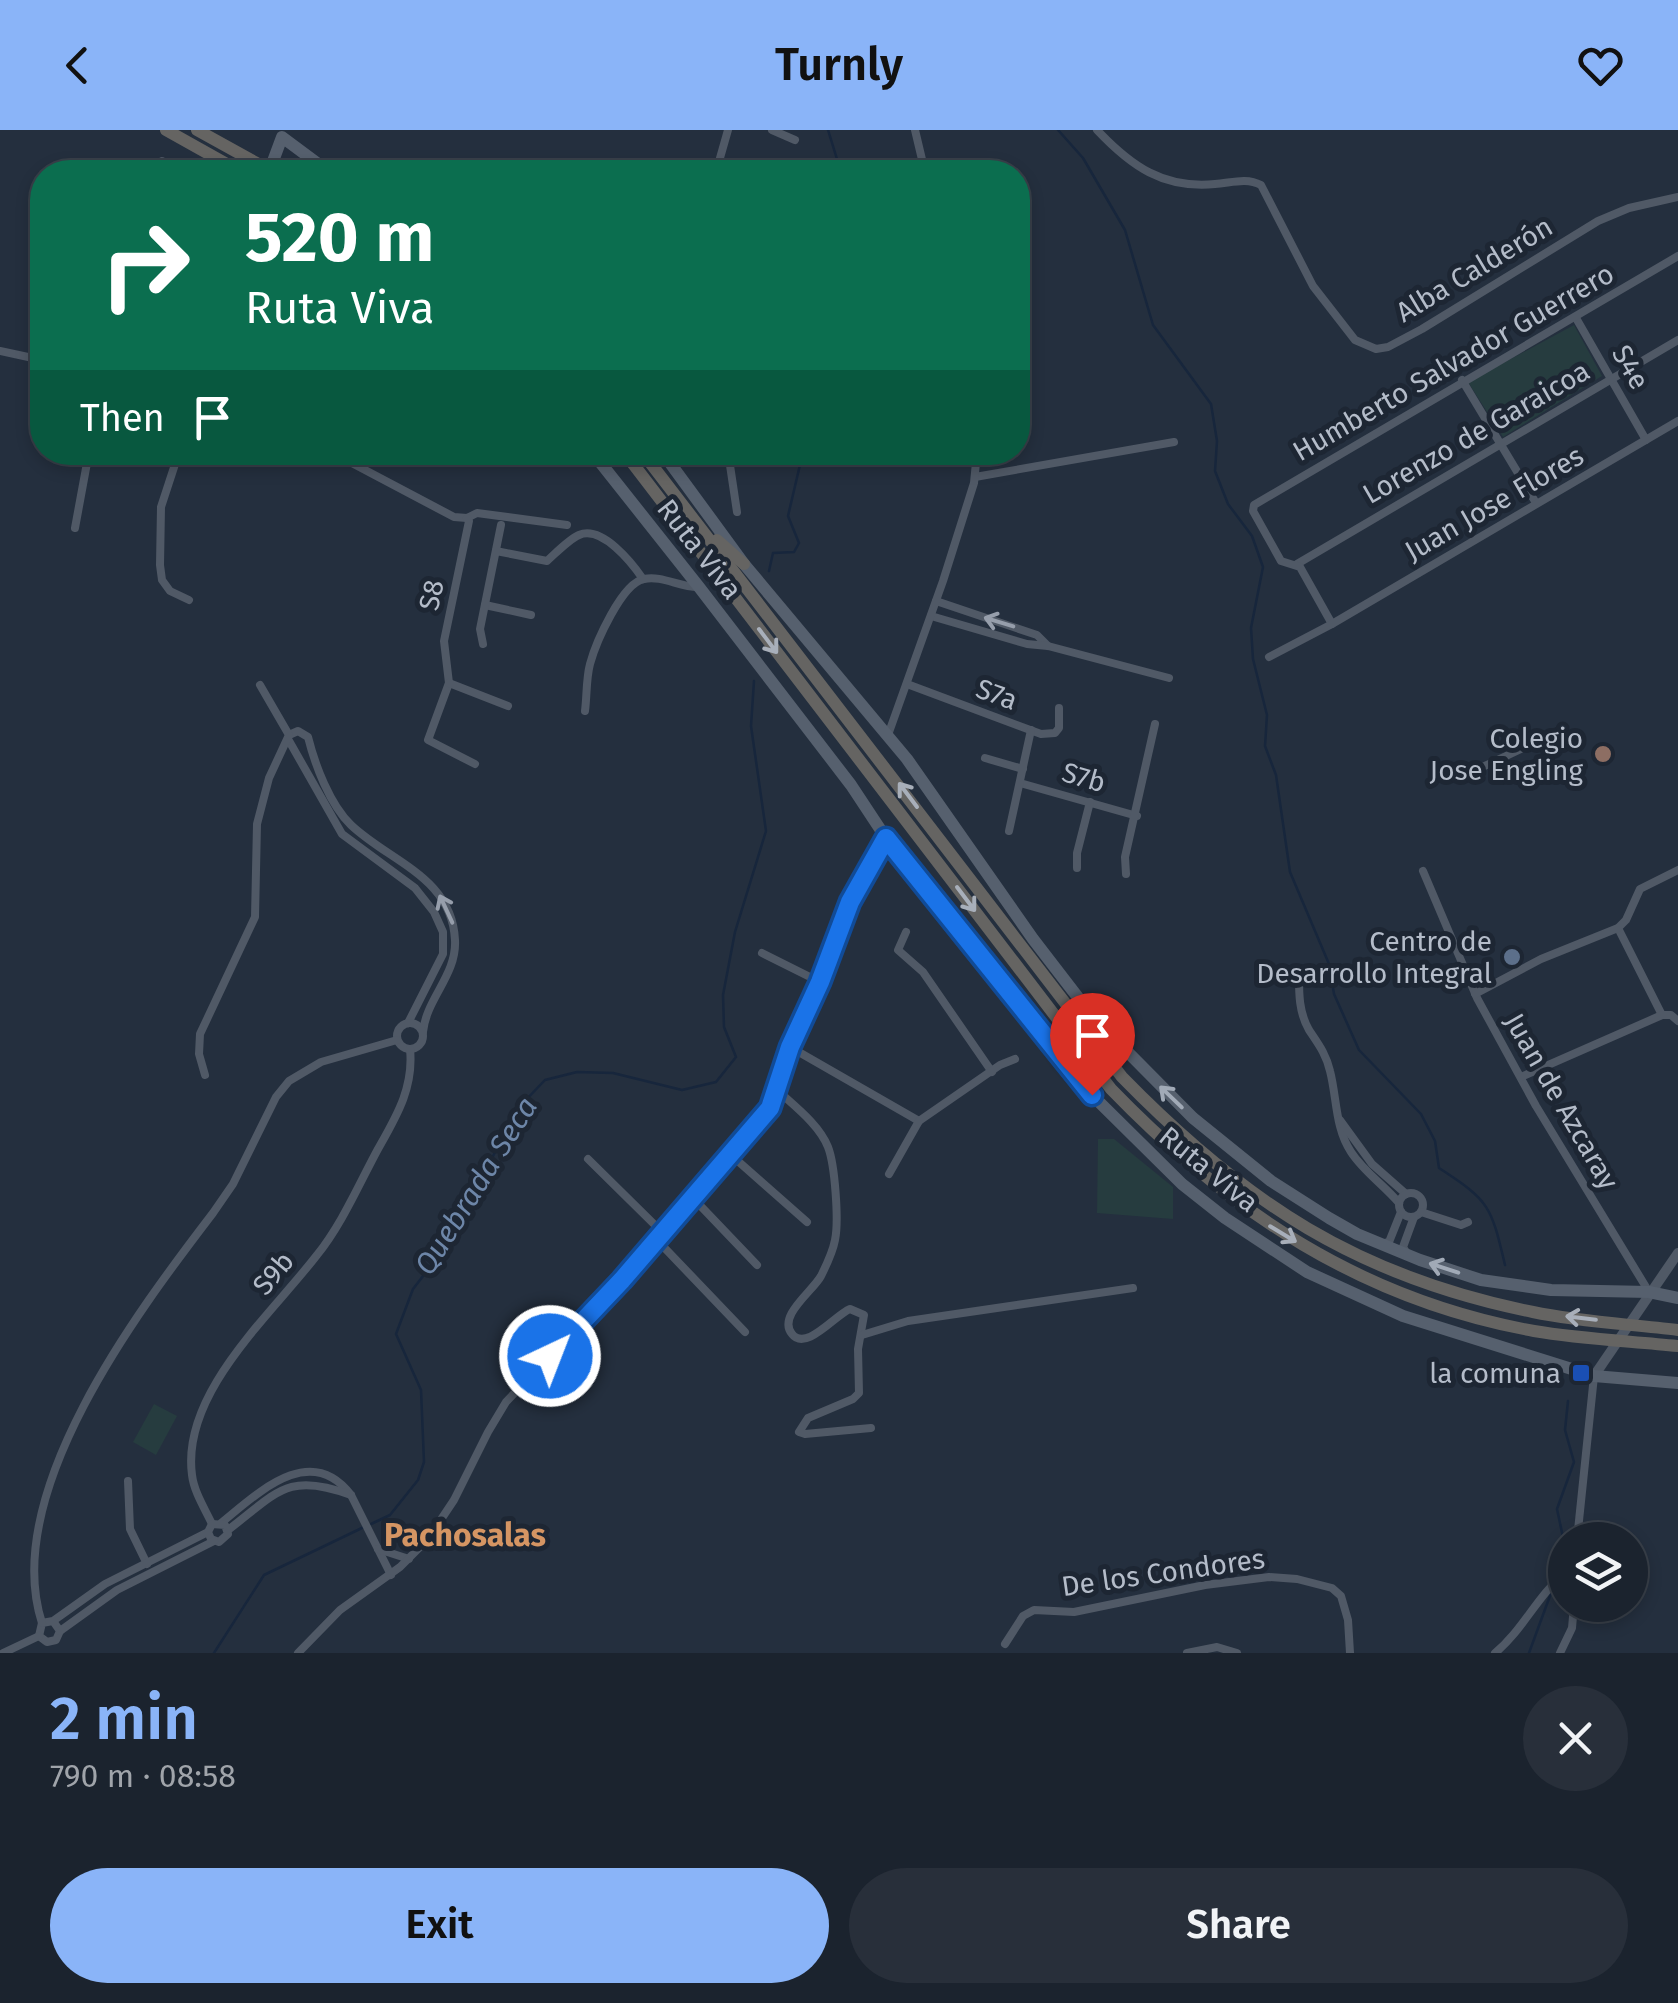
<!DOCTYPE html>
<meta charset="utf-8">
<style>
body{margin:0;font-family:"Fira Sans",sans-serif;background:#282f3a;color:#f1f3f6;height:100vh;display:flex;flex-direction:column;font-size:38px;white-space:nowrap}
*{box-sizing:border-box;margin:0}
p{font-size:32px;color:#a0a4aa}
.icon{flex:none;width:55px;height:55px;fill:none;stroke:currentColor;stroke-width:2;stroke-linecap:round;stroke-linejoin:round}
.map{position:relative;height:1523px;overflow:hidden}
.panel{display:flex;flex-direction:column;background:#1b232e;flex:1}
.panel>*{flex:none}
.guide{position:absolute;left:30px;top:30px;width:1000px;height:305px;border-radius:40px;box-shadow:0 5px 15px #0003,0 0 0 2px #39404a;background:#0b6e4f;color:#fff;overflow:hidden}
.tools{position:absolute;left:1548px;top:1392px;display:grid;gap:20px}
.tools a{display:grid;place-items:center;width:100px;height:100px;border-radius:50%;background:#1b232e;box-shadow:0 5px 15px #0003,0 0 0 2px #39404a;font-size:50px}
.pin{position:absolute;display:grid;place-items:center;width:85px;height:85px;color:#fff;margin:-102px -42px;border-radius:50% 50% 50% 0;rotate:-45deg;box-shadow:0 0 10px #0007}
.pin .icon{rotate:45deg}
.me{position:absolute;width:110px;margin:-55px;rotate:43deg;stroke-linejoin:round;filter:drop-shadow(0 0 8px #0008)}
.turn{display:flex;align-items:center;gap:35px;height:210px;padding:0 50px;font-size:45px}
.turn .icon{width:130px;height:130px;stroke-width:2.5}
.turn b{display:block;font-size:70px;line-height:85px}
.then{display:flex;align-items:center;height:95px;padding:0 50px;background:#0003;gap:20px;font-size:38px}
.round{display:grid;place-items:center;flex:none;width:105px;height:105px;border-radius:52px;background:#282f3a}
.head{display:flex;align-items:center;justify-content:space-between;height:170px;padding:0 50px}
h1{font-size:60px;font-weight:600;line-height:75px;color:#8ab4f8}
.primary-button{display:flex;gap:20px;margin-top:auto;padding:20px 50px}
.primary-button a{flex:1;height:115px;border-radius:60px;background:#8ab4f8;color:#111;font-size:40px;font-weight:600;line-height:115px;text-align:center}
.primary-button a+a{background:#282f3a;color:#f1f3f6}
header{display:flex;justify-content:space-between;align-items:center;height:130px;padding:0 50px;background:#8ab4f8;color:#111;font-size:45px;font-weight:600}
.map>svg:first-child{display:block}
</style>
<header><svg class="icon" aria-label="back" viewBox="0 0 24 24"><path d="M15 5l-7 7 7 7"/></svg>Turnly<svg class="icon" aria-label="heart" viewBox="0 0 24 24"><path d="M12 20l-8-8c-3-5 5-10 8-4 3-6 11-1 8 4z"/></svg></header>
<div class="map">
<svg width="1678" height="1523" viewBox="0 0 1678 1523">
<rect width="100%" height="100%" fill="#242f3e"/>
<g fill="#263c3f">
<path d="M1574 195 1602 246 1503 307 1468 252Z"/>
<path d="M1098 1009H1114L1173 1057V1089L1097 1083Z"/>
<path d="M154 1274 177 1286 156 1325 133 1312Z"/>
</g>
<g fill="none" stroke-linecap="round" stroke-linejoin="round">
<g stroke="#17263c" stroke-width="2.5">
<path d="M828 0 841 42"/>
<path d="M1058 0 1083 28 1125 100 1153 195 1211 274 1217 311 1215 341 1228 374 1252 406 1263 437 1251 498 1253 529 1267 585 1265 616 1276 645 1290 742 1329 834 1334 864 1359 920 1421 984 1435 1011 1439 1038C1490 1071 1491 1076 1505 1135"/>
<path d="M769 441 773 423 794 422 799 413 788 386 803 322"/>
<path d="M371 1394 390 1385 418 1350 424 1332 421 1260 396 1204 413 1159 434 1132 522 974 545 950 577 942 613 943 682 960 716 952 736 927 724 897 723 865 735 802 766 701 751 596 754 551"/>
<path d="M1552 1449 1564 1412 1557 1379 1574 1332 1565 1300 1568 1271"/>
<path d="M214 1523 264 1445 364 1397"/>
<path d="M1529 1523 1551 1463"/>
</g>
<g stroke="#505966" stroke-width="8">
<path d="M772 0 795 10"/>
<path d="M915 0 925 42"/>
<path d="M1097 0C1131 36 1163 59 1215 54 1231 53 1246 47 1261 55L1313 156 1355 210 1376 219 1388 217 1422 199 1598 91 1629 78 1678 67"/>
<path d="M158 42 162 31"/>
<path d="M716 42 728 0"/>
<path d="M1576 188 1646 310"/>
<path d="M0 221 42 230"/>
<path d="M1462 250 1536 373"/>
<path d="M179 322 161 377 160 435 162 450 170 461 189 470"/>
<path d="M331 322 454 387 467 388 477 383 567 395"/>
<path d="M728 322 737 382"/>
<path d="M975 347 1174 312"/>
<path d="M467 388 469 391 444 511 449 553 428 610 475 634"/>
<path d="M75 398 89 322"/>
<path d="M496 421 547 431C556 423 568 410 579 405 602 395 632 433 643 449"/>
<path d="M1297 434 1678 210"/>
<path d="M936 471 1037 505 1048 516"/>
<path d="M485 475 531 485"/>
<path d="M931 486 1027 514 1048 516 1169 548"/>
<path d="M1332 494 1300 437 1281 431 1253 381 1254 375 1678 126"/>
<path d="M483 514 480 499 501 395"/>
<path d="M1269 527 1332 494 1678 291"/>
<path d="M449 553 508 576"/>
<path d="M907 554 1041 604 1055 603 1059 598V578"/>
<path d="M585 581C587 566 586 549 590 534 596 512 622 453 644 449 662 445 681 458 699 457"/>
<path d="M289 605 298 601 308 607C315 635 330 675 351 695 390 732 452 747 455 810 457 845 426 869 423 902"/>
<path d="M888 605 943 451 974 353 977 322"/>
<path d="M288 609 342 704 415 758 434 782 443 802V824L408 893"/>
<path d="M985 628 1023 639"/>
<path d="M1459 648 1521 619"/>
<path d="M1020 653 1137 686"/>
<path d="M1009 701 1031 600"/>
<path d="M1077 738V723L1090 672"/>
<path d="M1423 741 1477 868 1536 976 1649 1162"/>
<path d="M1126 744 1125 727 1155 594"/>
<path d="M1618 798 1662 885"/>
<path d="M906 802 898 820 923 842 992 942"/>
<path d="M762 823 820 852"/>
<path d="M1299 840C1299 860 1298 881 1309 900 1319 915 1326 924 1330 941 1337 968 1335 998 1351 1022 1364 1042 1384 1055 1399 1073"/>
<path d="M1475 864 1541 829 1618 798 1626 790 1640 759 1678 740"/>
<circle cx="410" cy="906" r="13"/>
<path d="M790 917 919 991"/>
<path d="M205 945 199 924 200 904 255 787 257 694 269 648 289 605 260 555"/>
<path d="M1521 947 1662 885H1671L1678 891"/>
<path d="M776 959C793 975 819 994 828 1017 835 1035 839 1091 835 1110 833 1121 826 1136 821 1146 813 1161 777 1186 792 1204 806 1222 835 1185 850 1179L864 1185 858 1219 859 1263 853 1269 808 1288 799 1302 805 1304 871 1298"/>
<path d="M1340 990 1372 1034 1406 1064"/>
<path d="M731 1025 807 1092"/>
<path d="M588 1029 663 1103"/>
<path d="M889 1044 919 991 1000 935 1015 929"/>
<circle cx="1411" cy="1075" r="12"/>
<path d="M693 1068 757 1135"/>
<path d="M1421 1082 1461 1095 1468 1092"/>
<path d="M657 1110 745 1202"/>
<path d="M1381 1114 1389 1112 1401 1082"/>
<path d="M1406 1122 1403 1117 1414 1087"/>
<path d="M862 1205 908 1191 1133 1158"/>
<path d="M128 1351 130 1399 147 1434"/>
<path d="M221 1393C257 1364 310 1311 351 1365L391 1445"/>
<path d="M212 1394C205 1379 194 1362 192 1345 181 1263 271 1185 317 1125 342 1094 359 1054 378 1019 396 987 414 958 410 919"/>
<path d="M228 1400C277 1363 287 1341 351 1365"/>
<path d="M1577 1410 1594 1246"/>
<path d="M378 1419 409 1429"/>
<path d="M53 1491 60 1501 56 1510 47 1512 39 1506 42 1493 53 1491 105 1454 208 1402 212 1394 225 1395 228 1404 219 1412 211 1409 208 1402"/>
<path d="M42 1493C0 1363 138 1181 213 1083L233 1054 276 967 289 951 321 932 397 910"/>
<path d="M60 1501 117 1460 214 1411"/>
<path d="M1005 1514 1023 1486 1034 1480 1074 1482 1205 1455 1269 1447 1297 1449 1332 1458 1341 1466 1348 1490 1350 1523"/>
<path d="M3 1523 39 1506"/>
<path d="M298 1523 340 1480 400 1437 428 1409 454 1370 488 1302 506 1272 622 1150 770 978 790 917 820 852 850 772 886 708"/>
<path d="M1187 1523 1217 1517 1237 1523"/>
<path d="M1495 1523C1523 1500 1537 1466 1565 1443"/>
<path d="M1560 1523 1572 1498 1574 1475"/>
</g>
<path stroke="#505966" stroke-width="10" d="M1594 1246 1678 1123"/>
<g stroke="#56606e" stroke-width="12">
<path d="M269 42 282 7 329 42"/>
<path d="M592 322 699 457 851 655 886 708 1037 899 1092 965 1182 1054 1225 1088 1307 1142 1403 1186 1594 1246 1678 1253"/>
<path d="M662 322 744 434 907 629 1033 809 1093 887 1193 988 1271 1051 1329 1088 1357 1104 1420 1130 1481 1150 1551 1160 1649 1162 1678 1168"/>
</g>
<g stroke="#656462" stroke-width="12">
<path d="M166 0 241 42"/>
<path d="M197 0 273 42"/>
<path d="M624 322 1111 959C1230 1082 1362 1170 1534 1201 1581 1209 1630 1211 1678 1216"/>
<path d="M642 322 1122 947C1245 1073 1358 1147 1533 1182 1581 1192 1630 1194 1678 1200"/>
<path d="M717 410 744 434"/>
</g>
</g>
<defs><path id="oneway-shaft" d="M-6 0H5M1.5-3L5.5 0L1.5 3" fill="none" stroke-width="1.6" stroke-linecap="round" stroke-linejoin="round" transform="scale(2.5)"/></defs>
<g stroke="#969eab">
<use href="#oneway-shaft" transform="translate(999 492) rotate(-163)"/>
<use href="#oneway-shaft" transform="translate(446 779) rotate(-115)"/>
</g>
<g stroke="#a8afba">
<use href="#oneway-shaft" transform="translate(768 511) rotate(53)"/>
<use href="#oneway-shaft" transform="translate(908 665) rotate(-127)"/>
<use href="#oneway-shaft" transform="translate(966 769) rotate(53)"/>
<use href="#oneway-shaft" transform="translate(1283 1104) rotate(31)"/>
<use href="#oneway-shaft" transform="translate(1581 1188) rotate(-173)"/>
</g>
<g stroke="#a1aab7">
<use href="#oneway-shaft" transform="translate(1171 967) rotate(-136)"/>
<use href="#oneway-shaft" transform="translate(1444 1138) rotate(-162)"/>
</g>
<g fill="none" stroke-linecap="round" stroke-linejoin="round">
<defs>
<path id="route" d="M550 1226 622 1150 770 978 790 917 820 852 850 772 886 708 1092 965"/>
</defs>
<use href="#route" stroke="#114b97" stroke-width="25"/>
<use href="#route" stroke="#1a73e8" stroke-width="18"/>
</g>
<circle fill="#8d6e63" stroke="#1d2633" stroke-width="4" cx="1603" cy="624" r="10"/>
<circle fill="#5c6f8a" stroke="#1d2633" stroke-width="4" cx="1512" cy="827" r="10"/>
<rect fill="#1a4fb4" stroke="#1d2633" stroke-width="4" x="1571" y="1233" width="20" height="20" rx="5"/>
<g text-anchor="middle" stroke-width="10" stroke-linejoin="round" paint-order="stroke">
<g font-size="28" fill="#b4bcc9" stroke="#1d2633">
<text transform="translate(1474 139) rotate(-31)" y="10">Alba Calderón</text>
<text transform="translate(1453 232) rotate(-30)" y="10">Humberto Salvador Guerrero</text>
<text transform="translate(1631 237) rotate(60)" y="10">S4e</text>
<text transform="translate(1476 302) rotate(-30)" y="10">Lorenzo de Garaicoa</text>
<text transform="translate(1494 373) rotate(-30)" y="10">Juan Jose Flores</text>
<text transform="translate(700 419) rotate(52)" y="10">Ruta Viva</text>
<text transform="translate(431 465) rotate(-78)" y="10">S8</text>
<text transform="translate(997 564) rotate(20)" y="10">S7a</text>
<text transform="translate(1084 647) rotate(16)" y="10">S7b</text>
<text transform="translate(1562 971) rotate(60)" y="10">Juan de Azcaray</text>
<text transform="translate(1209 1039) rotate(39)" y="10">Ruta Viva</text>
<text transform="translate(273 1143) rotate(-50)" y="10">S9b</text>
<text transform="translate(1163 1442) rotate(-8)" y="10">De los Condores</text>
</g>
<g font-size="28" fill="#b4bcc9" stroke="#1d2633" text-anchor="end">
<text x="1583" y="618">Colegio<tspan x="1583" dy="32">Jose Engling</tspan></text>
<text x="1492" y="821">Centro de<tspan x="1492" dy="32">Desarrollo Integral</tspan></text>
<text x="1561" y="1253">la comuna</text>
</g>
<g font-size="30" font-style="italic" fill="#6d86a8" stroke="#1d2633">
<text transform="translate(476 1056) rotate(-58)" y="10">Quebrada Seca</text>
</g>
<g font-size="32" font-weight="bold" fill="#d59563" stroke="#1d2633">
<text x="465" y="1416">Pachosalas</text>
</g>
</g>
</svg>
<div class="tools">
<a><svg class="icon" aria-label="layers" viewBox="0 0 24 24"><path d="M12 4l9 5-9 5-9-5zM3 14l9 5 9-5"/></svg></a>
</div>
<div class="pin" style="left:1092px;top:965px;background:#d93025"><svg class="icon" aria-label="arrive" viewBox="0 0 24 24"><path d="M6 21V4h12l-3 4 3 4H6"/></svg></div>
<svg class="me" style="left:550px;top:1226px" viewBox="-20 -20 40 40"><circle r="17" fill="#1a73e8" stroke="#fff" stroke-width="3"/><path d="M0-11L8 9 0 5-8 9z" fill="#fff"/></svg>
<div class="guide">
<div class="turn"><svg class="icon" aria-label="right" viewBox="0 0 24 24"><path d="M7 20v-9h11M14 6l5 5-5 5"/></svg><div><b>520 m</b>Ruta Viva</div></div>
<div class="then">Then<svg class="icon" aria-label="arrive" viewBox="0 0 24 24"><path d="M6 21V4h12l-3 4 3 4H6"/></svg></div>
</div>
</div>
<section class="panel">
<div class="head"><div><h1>2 min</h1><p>790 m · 08:58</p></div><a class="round"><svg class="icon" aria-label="close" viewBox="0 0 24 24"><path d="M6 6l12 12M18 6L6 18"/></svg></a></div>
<div class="primary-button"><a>Exit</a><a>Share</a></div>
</section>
